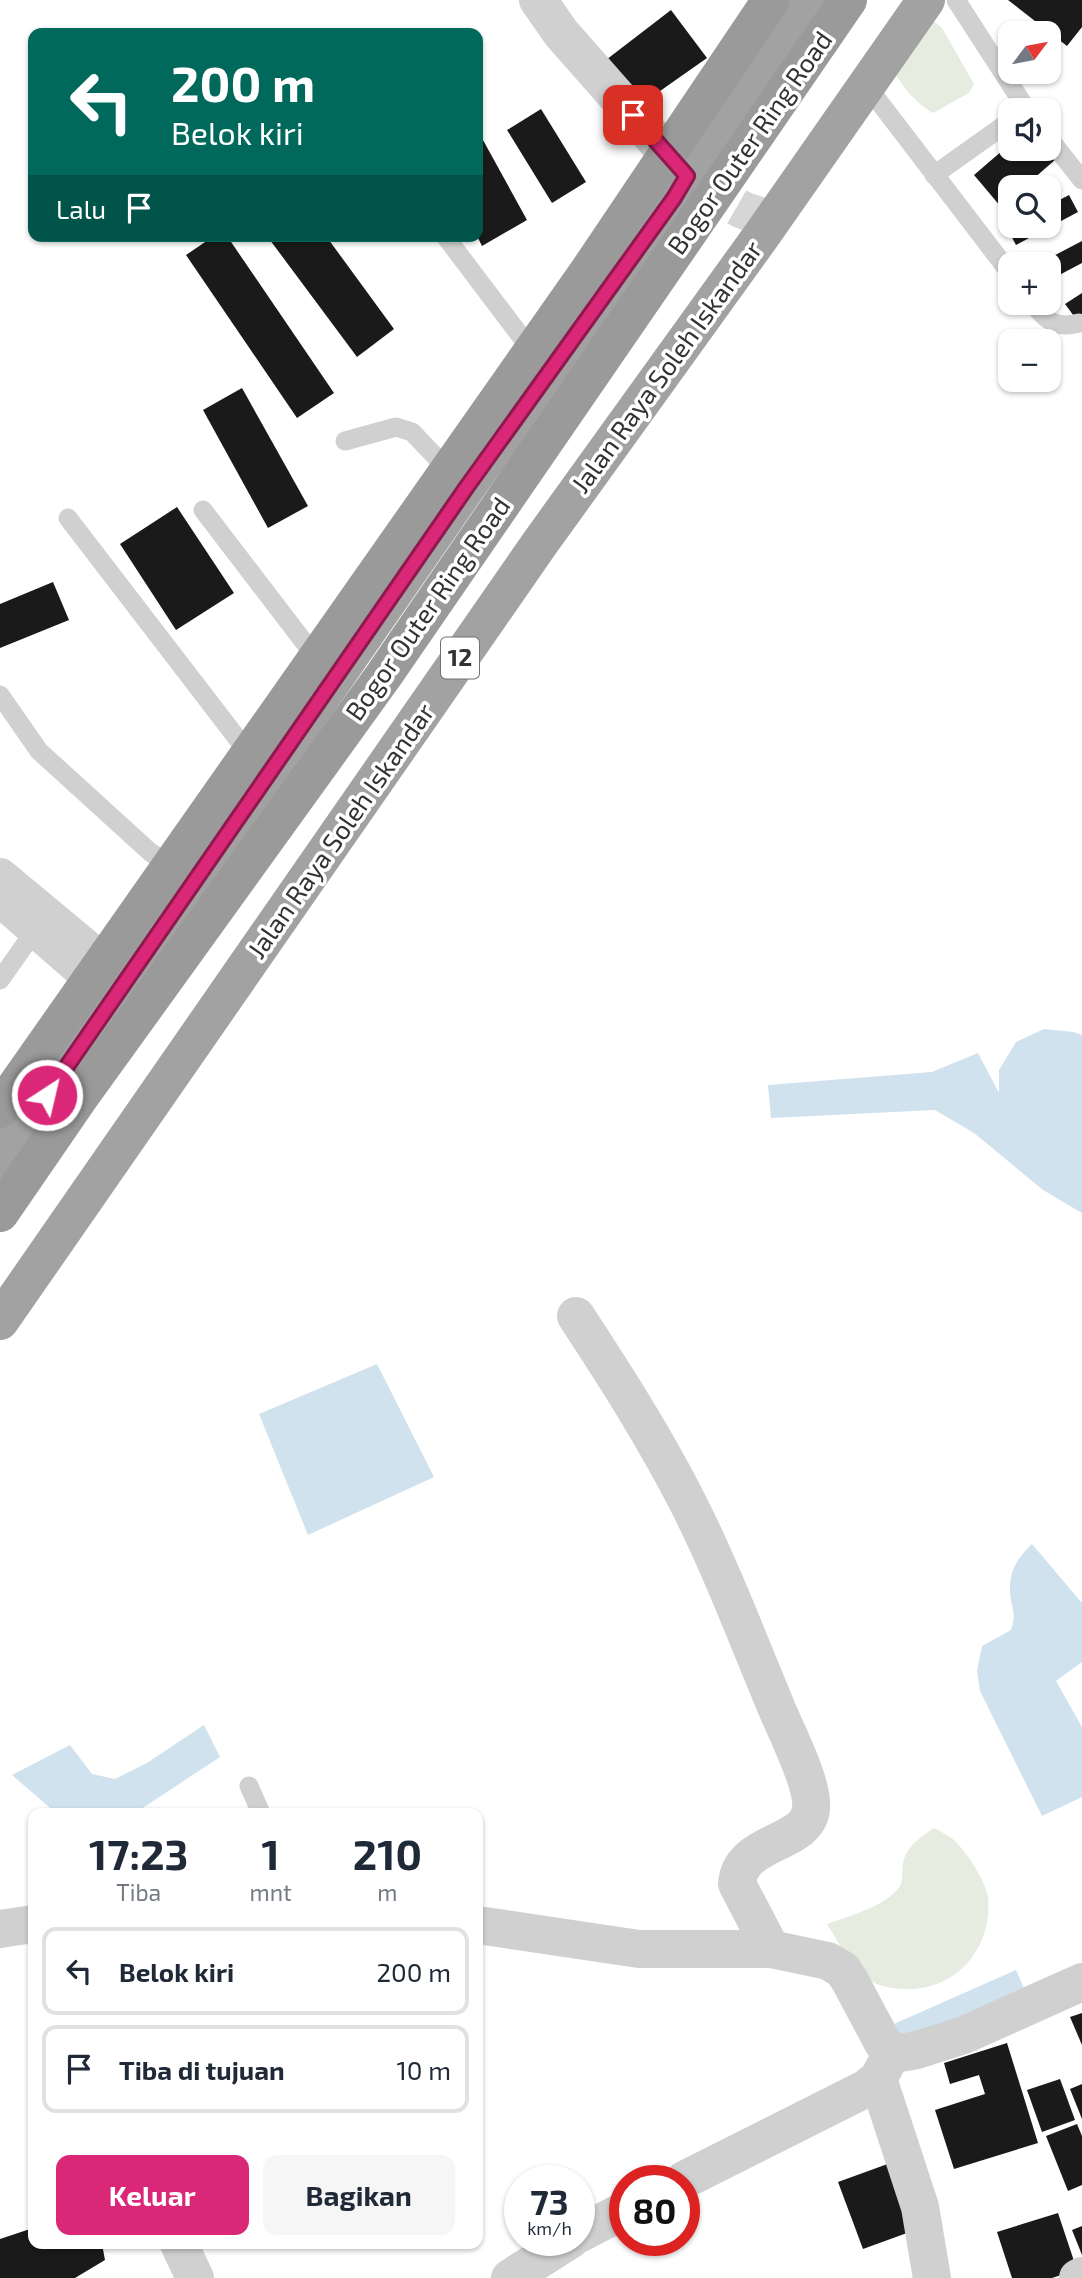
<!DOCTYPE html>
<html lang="id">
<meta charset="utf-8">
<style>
body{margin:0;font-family:"Exo 2",sans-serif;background:#f6f6f7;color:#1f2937;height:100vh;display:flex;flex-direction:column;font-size:26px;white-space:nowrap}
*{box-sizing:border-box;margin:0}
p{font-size:23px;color:#747a83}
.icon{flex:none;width:38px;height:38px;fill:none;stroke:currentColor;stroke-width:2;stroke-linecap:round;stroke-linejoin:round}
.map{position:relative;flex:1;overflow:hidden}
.details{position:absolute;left:28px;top:1808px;width:455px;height:441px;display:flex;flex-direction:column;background:#fff;border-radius:14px;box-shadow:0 2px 5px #0004}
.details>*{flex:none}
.banner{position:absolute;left:28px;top:28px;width:455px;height:214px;border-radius:14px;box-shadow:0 2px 5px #0004;background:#00695c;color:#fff;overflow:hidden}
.needle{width:46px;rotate:58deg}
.controls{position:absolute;left:998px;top:21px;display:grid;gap:14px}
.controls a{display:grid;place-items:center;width:63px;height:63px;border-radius:14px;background:#fff;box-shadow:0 2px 5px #0004;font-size:35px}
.speed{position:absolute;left:504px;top:2165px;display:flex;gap:14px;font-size:35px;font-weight:700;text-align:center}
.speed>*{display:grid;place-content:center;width:91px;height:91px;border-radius:50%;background:#fff;box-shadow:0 2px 5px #0004;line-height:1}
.speed small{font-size:18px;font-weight:400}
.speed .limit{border:10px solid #d22;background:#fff;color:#111}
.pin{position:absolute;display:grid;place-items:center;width:60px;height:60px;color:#fff;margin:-30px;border-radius:14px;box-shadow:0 4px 10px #0006}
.me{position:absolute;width:77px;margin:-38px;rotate:35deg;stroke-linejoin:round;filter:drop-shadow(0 0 5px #0008)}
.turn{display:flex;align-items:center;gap:24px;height:147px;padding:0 28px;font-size:32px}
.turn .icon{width:91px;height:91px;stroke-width:2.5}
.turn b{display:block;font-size:49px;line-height:60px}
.then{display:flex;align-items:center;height:66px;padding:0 28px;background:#0003;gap:14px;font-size:26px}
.eta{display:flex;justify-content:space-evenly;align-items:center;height:119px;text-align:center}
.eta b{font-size:42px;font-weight:700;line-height:49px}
.action{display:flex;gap:14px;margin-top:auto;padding:14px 28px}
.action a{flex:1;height:80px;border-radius:14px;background:#db2777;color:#fff;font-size:28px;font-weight:700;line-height:80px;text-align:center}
.action a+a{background:#f6f6f7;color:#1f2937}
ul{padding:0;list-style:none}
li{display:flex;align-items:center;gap:21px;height:88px;margin:0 14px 10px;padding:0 14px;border:4px solid #e0e1e3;border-radius:14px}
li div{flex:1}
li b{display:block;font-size:26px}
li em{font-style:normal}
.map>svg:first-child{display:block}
</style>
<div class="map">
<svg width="1082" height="2278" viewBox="0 0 1082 2278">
<rect width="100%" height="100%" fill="#fff"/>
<g fill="#e6ecdf">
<path d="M924 19 935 22 942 28 974 84 969 93 933 113C916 103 906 91 896 75Z"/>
<path d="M934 1828C941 1832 950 1836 956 1842 967 1853 986 1882 988 1897 993 1946 958 1989 909 1989 893 1989 876 1987 864 1976 848 1963 838 1941 827 1924 849 1916 887 1906 900 1886 904 1879 901 1868 904 1859 908 1846 923 1835 934 1828Z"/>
</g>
<g fill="#cfe2ee">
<path d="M1044 1029 1074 1032 1082 1035V1213L1043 1190 974 1133 935 1110 771 1118 768 1085 932 1072 978 1053 999 1093V1070L1016 1042Z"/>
<path d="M377 1364 434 1477 308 1535 259 1414Z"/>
<path d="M1032 1544 1082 1603V1662L1056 1681 1082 1727V1797L1042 1816 980 1691 977 1671 982 1646 1011 1630C1017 1611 1011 1609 1010 1592 1009 1571 1018 1557 1032 1544Z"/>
<path d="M204 1725 220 1757 135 1813H56L12 1775 70 1745 92 1774 115 1779 147 1763Z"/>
<path d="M1016 1970 1031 2004 914 2055 878 2031Z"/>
</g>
<g fill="#1a1a1a">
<path d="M1008 0H1082V27L1067 46Z"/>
<path d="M671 10 707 58 643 103 602 63Z"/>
<path d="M541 109 586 182 552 203 507 130Z"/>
<path d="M478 131 527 220 482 246 477 236Z"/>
<path d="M1010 144V149H1047L1056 159 1024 187H1010V200L1001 207 974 175Z"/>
<path d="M1069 195 1078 212 1016 245 1007 228 1011 226H1048V206Z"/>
<path d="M214 236H227L334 393 297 418 186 255Z"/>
<path d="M267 236H326L394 329 357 357Z"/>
<path d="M1082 241V263L1048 281V264H1038Z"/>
<path d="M1082 293V327L1065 304Z"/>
<path d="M242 388 308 506 268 528 203 410Z"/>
<path d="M177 507 234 593 176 630 120 544Z"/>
<path d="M53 582 69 620 0 648V604Z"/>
<path d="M1082 2013V2045L1070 2017Z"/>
<path d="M1007 2043 1038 2143 954 2169 935 2110 985 2094 979 2075 950 2084 944 2063Z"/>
<path d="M1060 2079 1075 2120 1042 2132 1027 2090Z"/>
<path d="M1082 2084V2119L1070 2089Z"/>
<path d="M1077 2124 1082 2136V2185L1068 2191 1046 2136Z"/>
<path d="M893 2162 918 2229 863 2249 838 2182Z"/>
<path d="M1058 2213 1077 2270 1052 2278H1012L997 2232Z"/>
<path d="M1082 2226V2255L1072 2230Z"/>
<path d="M33 2228V2244H102L105 2260 75 2278H0V2239Z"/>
</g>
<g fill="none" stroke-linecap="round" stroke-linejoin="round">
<path stroke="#d6d6d6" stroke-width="38" stroke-dasharray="38 19" stroke-linecap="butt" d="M700 164C725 201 728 209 773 219"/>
<g stroke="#d0d0d0" stroke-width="19">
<path d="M956 0 1027 110"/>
<path d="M867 86 1010 273"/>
<path d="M1048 137 1082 180"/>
<path d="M934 175 1010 121"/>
<path d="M445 236 535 355"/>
<path d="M1032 303C1046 321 1056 329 1079 323"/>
<path d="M345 441 396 427 412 432 453 475"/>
<path d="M203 510 320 663"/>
<path d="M68 518 253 759"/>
<path d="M0 695 39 751 150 852 177 870"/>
<path d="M0 910 92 990"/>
<path d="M0 980 31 936"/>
<path d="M249 1786 261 1813"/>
</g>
<g stroke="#d0d0d0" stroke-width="38">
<path d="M538 0 561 33 687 176"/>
<path d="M0 877 125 981"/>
<path d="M576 1316C616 1377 655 1438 688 1503 722 1570 748 1640 777 1709 787 1733 814 1785 811 1809 807 1846 740 1839 737 1884L771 1949"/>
<path d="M478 1925 639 1949H771L828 1961 843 1970 850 1981 883 2043 893 2051 900 2053 917 2050 964 2035 1082 1982"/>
<path d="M0 1929 33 1924"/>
<path d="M878 2079 920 2207 932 2278"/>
<path d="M684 2180 865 2089 878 2079 893 2051"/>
<path d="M579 2234 625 2210"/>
<path d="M179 2244 195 2278"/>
<path d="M510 2278 570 2240"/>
<path d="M1078 2278 1082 2276"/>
</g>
<g stroke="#a2a2a2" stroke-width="38">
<path d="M0 1162 466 488 674 198 807 0"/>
<path d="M0 1321 540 543 764 232 926 0"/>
</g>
<g stroke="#9a9a9a" stroke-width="38">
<path d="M0 1109 588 272 771 0"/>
<path d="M0 1213 79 1098 384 675 848 0"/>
</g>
</g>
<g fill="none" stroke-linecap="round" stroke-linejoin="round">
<defs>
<path id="route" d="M47 1095 466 488 674 198 687 176 633 115"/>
</defs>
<use href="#route" stroke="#8e194d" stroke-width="18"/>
<use href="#route" stroke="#db2777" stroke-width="12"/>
</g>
<g text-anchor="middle" stroke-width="7" stroke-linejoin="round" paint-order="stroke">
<rect fill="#fff" stroke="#707070" stroke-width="2" x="441" y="637.5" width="38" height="41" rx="5"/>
<g font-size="24" font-weight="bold" fill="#333">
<text x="460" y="666">12</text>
</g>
<g font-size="26" fill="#333" stroke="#fff">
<text transform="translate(750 143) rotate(-55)" y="9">Bogor Outer Ring Road</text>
<text transform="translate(667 367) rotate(-54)" y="9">Jalan Raya Soleh Iskandar</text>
<text transform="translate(428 609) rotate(-55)" y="9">Bogor Outer Ring Road</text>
<text transform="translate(341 831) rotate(-55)" y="9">Jalan Raya Soleh Iskandar</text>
</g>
</g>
</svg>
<div class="controls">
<a><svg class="needle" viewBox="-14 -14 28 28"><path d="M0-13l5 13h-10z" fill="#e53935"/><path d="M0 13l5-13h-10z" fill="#747a83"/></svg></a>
<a><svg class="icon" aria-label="sound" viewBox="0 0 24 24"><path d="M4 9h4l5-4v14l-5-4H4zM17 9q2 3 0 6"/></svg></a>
<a><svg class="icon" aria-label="search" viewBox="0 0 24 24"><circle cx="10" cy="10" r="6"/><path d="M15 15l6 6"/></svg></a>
<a>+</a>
<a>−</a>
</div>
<div class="speed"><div>73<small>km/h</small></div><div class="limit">80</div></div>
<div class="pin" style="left:633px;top:115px;background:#d93025"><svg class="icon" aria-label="arrive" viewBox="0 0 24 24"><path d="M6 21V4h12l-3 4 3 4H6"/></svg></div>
<svg class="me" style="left:47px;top:1095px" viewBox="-20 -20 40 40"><circle r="17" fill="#db2777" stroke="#fff" stroke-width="3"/><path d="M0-11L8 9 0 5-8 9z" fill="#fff"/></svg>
<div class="banner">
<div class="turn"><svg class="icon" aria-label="left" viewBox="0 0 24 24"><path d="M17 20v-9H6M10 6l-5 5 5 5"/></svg><div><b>200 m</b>Belok kiri</div></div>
<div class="then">Lalu<svg class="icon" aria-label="arrive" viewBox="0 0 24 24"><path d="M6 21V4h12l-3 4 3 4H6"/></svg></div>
</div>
<section class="details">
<div class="eta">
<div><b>17:23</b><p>Tiba</p></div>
<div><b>1</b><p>mnt</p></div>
<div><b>210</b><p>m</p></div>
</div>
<ul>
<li><svg class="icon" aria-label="left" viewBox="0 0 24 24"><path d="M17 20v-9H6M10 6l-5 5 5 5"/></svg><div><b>Belok kiri</b></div><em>200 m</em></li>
<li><svg class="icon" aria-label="arrive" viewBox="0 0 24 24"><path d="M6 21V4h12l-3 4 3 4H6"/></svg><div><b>Tiba di tujuan</b></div><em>10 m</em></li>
</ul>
<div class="action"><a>Keluar</a><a>Bagikan</a></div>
</section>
</div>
